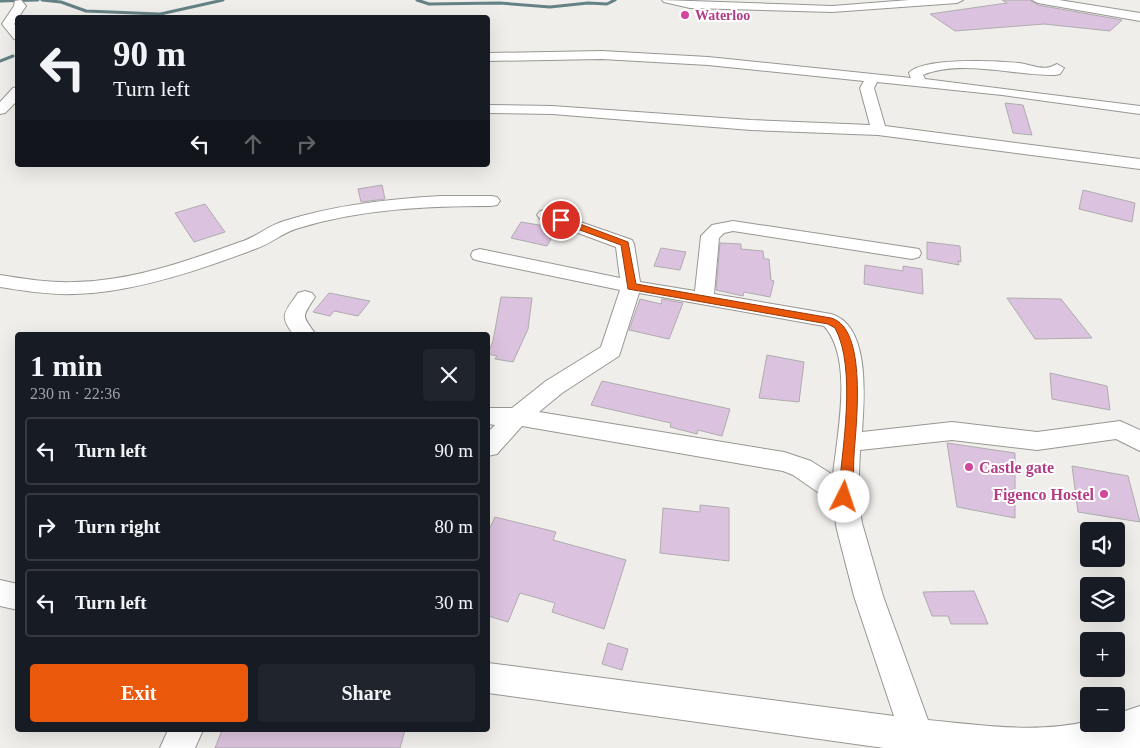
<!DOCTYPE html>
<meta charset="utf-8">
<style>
body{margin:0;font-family:"Times New Roman",serif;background:#20242c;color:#f1f3f6;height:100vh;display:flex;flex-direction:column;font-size:19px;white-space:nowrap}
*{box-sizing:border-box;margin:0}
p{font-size:16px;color:#9ea1a6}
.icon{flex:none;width:28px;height:28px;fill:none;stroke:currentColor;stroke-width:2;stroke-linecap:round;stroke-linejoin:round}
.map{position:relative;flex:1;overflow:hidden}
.drawer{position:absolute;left:15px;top:332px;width:475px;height:400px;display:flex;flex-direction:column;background:#171b24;border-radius:5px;box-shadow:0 5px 20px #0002}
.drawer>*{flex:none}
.hud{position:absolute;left:15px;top:15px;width:475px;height:152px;border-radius:5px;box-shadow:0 5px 20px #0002;background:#171b24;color:#f1f3f6;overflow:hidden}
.fabs{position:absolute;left:1080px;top:522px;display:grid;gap:10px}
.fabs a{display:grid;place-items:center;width:45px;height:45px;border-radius:5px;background:#171b24;box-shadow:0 5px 20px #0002;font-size:25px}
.pin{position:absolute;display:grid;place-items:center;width:42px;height:42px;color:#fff;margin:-21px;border:2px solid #fff;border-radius:50%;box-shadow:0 1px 5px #0007}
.me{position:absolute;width:55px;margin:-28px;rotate:4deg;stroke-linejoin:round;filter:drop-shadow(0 0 4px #0008)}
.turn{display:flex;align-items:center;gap:18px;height:105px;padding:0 15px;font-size:22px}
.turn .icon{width:65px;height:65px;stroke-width:2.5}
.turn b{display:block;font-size:35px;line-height:42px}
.lanes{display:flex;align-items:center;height:48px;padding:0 15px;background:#0003;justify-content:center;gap:25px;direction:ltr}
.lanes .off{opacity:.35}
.round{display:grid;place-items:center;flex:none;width:52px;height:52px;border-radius:5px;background:#20242c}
.overview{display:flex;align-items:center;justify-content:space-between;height:85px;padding:0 15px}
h1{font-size:30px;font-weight:700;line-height:38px}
.primary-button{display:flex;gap:10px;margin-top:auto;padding:10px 15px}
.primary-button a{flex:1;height:58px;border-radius:5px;background:#ea580c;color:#fff;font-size:20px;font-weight:700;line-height:58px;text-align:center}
.primary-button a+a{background:#20242c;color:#f1f3f6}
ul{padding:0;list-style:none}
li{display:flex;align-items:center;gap:15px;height:68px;margin:0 10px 8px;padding:0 5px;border:2px solid #363941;border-radius:5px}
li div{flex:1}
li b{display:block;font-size:19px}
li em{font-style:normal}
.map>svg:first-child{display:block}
</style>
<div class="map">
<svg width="1140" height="748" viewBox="0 0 1140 748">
<rect width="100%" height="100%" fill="#f0eeeb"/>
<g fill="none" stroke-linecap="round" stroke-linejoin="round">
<g stroke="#648284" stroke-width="3">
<path d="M42 0 61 2 86 11 159 14"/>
<path d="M417 0 429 4 499 3 550 7 588 3 607 4 615 0"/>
<path d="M0 1 38 0"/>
<path d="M156 15 223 0"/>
<path d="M0 61 13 56"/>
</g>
</g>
<g fill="#dbc2de" stroke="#aeacae">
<path d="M1002 0H1030L1038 5 1122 20 1110 31 1044 24 955 31 930 14 1007 3Z"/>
<path d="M1005 103 1023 105 1032 135 1013 133Z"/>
<path d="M382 185 385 199 361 202 358 189Z"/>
<path d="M1083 190 1135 203 1132 222 1079 209Z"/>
<path d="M205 204 225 232 194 242 175 213Z"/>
<path d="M521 222 557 228 547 246 511 238Z"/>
<path d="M927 242 960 246 961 262 958 261 959 265 927 259Z"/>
<path d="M720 243 741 244V249L763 251 764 259H769L771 280 774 281 770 297 744 292 743 296 716 290Z"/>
<path d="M661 248 686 252 680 270 654 266Z"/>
<path d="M865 265 903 271V266L922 269 923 294 864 284Z"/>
<path d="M329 293 370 301 358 316 334 311 330 316 313 312Z"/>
<path d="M501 297 532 298 528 329 513 362 495 359 497 356 488 354 493 341Z"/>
<path d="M1007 298 1061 299 1092 338 1035 339Z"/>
<path d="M640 299 661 304 662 299 683 303 669 339 629 330Z"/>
<path d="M767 355 804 362 799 402 759 398Z"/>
<path d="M1050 373 1107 386 1110 410 1052 399Z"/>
<path d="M602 381 730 409 722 436 698 430 697 434 670 427 671 423 591 405Z"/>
<path d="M947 443 1015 453V518L957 507Z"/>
<path d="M1072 466 1128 476 1140 522 1078 512Z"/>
<path d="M700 505 729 508V561L660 553 663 508 700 512Z"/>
<path d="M495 517 556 532 553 540 626 560 604 629 552 612 555 603 520 593 508 622 488 616V532Z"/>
<path d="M974 591 988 624H951L948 616H932L923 592Z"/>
<path d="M608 643 628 649 622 670 602 664Z"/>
<path d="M222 730H405L400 748H215Z"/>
</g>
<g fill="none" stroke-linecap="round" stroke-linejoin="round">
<defs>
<g id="minor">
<path d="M21 0 26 6 14 24 18 28V40L14 39 2 24 14 6 15 1Z"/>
<path d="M662 0 832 6 909 0H963L957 3 832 12 690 8 664 2Z"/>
<path d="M1032 0H1059L1140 13V21L1038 3Z"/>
<path d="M602 51 708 57 911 78 909 73C922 57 999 61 1019 63 1028 64 1042 70 1050 67 1053 66 1055 65 1057 64L1064 68 1060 74 1055 75C1016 76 961 59 923 75L925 79 1140 106V114L1002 95 877 82 874 88 885 126 1140 159V169L878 135 751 130 552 114 488 113V105L552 106 751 120 870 125 860 88 864 81 708 65 602 59 488 61V53Z"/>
<path d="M18 87V100L5 113 0 114V102L13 88Z"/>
<path d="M441 196H491L497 197 500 201 497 205 491 206C426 206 362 209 299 228 283 232 271 244 255 249 203 269 132 293 75 294 50 295 25 291 0 287V275C25 279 50 283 75 282 131 281 188 261 240 242 256 237 268 226 284 221 335 205 388 199 441 196Z"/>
<path d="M546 210 632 240 634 244 640 282 695 291 701 236 712 225 733 221 919 249 921 253 919 257 912 259 733 231 724 233 719 238 714 294 831 314C871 325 864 400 862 432L952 422 1037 432 1120 421 1140 430V451L1116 439 1037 450 952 440 860 450 858 497 862 523 883 596 928 720C980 725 1037 734 1089 721V724H1116V714L1140 706V748H884L488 693V663L894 716 854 596 837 530 832 502 793 475 783 471 522 426 497 454 488 456V432L495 425 488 424V408H512L546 381 601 347 620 290 480 261 473 259 471 255 473 251 480 249 620 278 616 247 540 219 537 215 540 211ZM639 293 824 326C854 359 837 434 833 475L811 461 784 452 539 412 562 393 619 356Z"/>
<path d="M305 291 312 293 315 297C301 319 302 314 316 335H294C278 315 285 312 298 293Z"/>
<path d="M0 580 18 584V610L0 606Z"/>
<path d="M168 730H203L195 748H160Z"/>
</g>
</defs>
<use href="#minor" stroke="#989693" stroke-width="2"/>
<use href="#minor" fill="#fff" fill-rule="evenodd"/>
</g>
<path fill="#ea580c" stroke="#983908" d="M558 218H564L628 242 636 284 831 318C868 328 856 425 854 455 853 468 855 489 849 501L844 502 838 497C842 452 857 368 835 328L828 324 628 289 621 245 558 222Z"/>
<g fill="#d1479c" stroke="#fff" stroke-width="2">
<circle cx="685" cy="15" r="5"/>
<circle cx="969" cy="467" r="5"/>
<circle cx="1104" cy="494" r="5"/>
</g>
<g text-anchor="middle" stroke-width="4" stroke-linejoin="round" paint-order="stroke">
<g font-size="14" font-weight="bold" fill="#b23c85" stroke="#fff" text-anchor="start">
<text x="695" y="20">Waterloo</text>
</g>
<g font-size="16" font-weight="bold" fill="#b23c85" stroke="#fff" text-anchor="start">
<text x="979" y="473">Castle gate</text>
<text x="1094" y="500" text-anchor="end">Figenco Hostel</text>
</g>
</g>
</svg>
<div class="fabs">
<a><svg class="icon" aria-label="sound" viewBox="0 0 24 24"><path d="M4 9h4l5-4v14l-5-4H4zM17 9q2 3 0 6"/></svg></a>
<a><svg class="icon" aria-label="layers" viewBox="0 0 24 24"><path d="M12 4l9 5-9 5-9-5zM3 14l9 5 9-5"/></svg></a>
<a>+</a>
<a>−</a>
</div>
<div class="pin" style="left:561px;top:220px;background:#d93025"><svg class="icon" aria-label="arrive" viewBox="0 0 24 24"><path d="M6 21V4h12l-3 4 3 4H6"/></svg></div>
<svg class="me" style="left:844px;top:497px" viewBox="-20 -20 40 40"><circle r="19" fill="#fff"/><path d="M0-13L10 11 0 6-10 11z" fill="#ea580c"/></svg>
<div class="hud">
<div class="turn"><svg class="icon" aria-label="left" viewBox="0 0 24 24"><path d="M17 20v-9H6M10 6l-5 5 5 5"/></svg><div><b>90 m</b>Turn left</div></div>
<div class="lanes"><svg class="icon" aria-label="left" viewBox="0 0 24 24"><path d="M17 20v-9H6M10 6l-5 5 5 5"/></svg><svg class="icon off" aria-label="ahead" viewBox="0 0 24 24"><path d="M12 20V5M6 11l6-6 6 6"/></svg><svg class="icon off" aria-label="right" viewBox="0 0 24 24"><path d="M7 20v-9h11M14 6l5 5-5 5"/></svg></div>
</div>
<section class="drawer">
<div class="overview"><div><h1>1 min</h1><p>230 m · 22:36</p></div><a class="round"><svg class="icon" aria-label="close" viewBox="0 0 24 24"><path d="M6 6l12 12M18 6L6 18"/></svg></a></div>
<ul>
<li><svg class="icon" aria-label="left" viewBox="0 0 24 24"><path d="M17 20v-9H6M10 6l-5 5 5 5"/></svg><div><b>Turn left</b></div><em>90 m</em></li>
<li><svg class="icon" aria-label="right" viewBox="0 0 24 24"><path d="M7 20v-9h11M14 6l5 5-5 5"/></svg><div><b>Turn right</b></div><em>80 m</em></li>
<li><svg class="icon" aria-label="left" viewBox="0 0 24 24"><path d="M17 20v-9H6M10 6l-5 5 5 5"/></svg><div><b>Turn left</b></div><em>30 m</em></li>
</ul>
<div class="primary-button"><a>Exit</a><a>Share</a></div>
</section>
</div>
